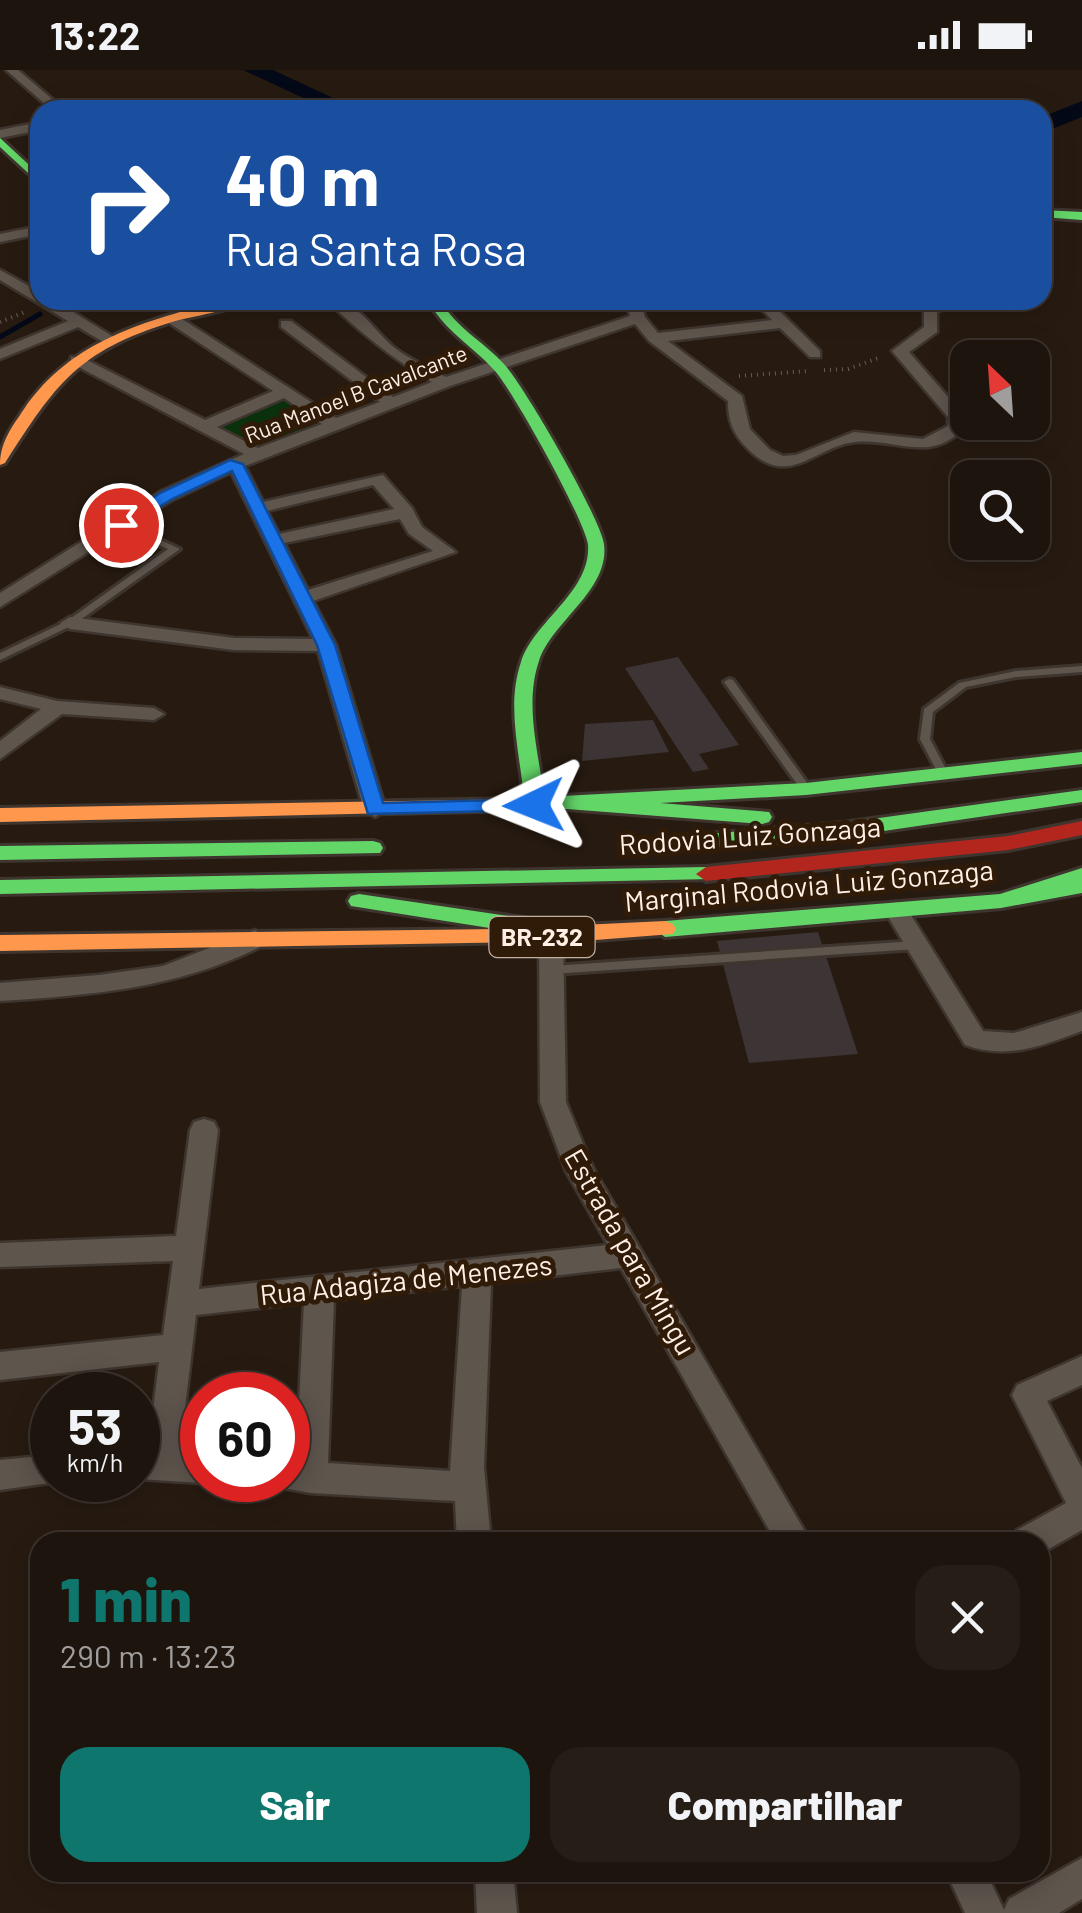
<!DOCTYPE html>
<html lang="pt">
<meta charset="utf-8">
<style>
body{margin:0;font-family:Barlow,sans-serif;background:#251d16;color:#f1f3f6;height:100vh;display:flex;flex-direction:column;font-size:38px;white-space:nowrap}
*{box-sizing:border-box;margin:0}
p{font-size:32px;color:#a09e9d}
.icon{flex:none;width:55px;height:55px;fill:none;stroke:currentColor;stroke-width:2;stroke-linecap:round;stroke-linejoin:round}
.map{position:relative;flex:1;overflow:hidden}
.sheet{position:absolute;left:30px;top:1462px;width:1020px;height:350px;display:flex;flex-direction:column;background:#1d140d;border-radius:30px;box-shadow:0 5px 25px #0003,0 0 0 2px #3b332e}
.sheet>*{flex:none}
.top-card{position:absolute;left:30px;top:30px;width:1022px;height:210px;border-radius:30px;box-shadow:0 5px 25px #0003,0 0 0 2px #3b332e;background:#1a4fa0;color:#fff;overflow:hidden}
.needle{width:65px;rotate:335deg}
.controls{position:absolute;left:950px;top:270px;display:grid;gap:20px}
.controls a{display:grid;place-items:center;width:100px;height:100px;border-radius:20px;background:#1d140d;box-shadow:0 5px 25px #0003,0 0 0 2px #3b332e;font-size:50px}
.speed{position:absolute;left:30px;top:1302px;display:flex;gap:20px;font-size:50px;font-weight:700;text-align:center}
.speed>*{display:grid;place-content:center;width:130px;height:130px;border-radius:50%;background:#1d140d;box-shadow:0 5px 25px #0003,0 0 0 2px #3b332e;line-height:1}
.speed small{font-size:25px;font-weight:400}
.speed .limit{border:15px solid #d22;background:#fff;color:#111}
.pin{position:absolute;display:grid;place-items:center;width:85px;height:85px;color:#fff;margin:-42px;border:5px solid #fff;border-radius:50%;box-shadow:0 2px 10px #0007}
.me{position:absolute;width:110px;margin:-55px;rotate:268deg;stroke-linejoin:round;filter:drop-shadow(0 0 8px #0008)}
.turn{display:flex;align-items:center;gap:35px;height:210px;padding:0 30px;font-size:45px}
.turn .icon{width:130px;height:130px;stroke-width:2.5}
.turn b{display:block;font-size:70px;line-height:85px}
.round{display:grid;place-items:center;flex:none;width:105px;height:105px;border-radius:30px;background:#251d16}
.head{display:flex;align-items:center;justify-content:space-between;height:170px;padding:0 30px}
h1{font-size:60px;font-weight:800;line-height:75px;color:#0f766e}
.button{display:flex;gap:20px;margin-top:auto;padding:20px 30px}
.button a{flex:1;height:115px;border-radius:30px;background:#0f766e;color:#fff;font-size:40px;font-weight:800;line-height:115px;text-align:center}
.button a+a{background:#251d16;color:#f1f3f6}
.status{display:flex;justify-content:space-between;align-items:center;height:70px;padding:0 50px;background:#1d140d;direction:ltr}
.status svg{height:28px;fill:currentColor}
.map>svg:first-child{display:block}
</style>
<div class="status"><b>13:22</b><svg viewBox="0 0 49 12"><path d="M0 12V9h3v3zM5 12V6h3v6zM10 12V3h3v9zM15 12V0h3v12zM26 1h20v11H26zM47 4h2v5h-2z"/></svg></div>
<div class="map">
<svg width="1082" height="1843" viewBox="0 0 1082 1843">
<rect width="100%" height="100%" fill="#271b11"/>
<path fill="#0b310c" d="M284 326 331 355 259 382 212 358Z"/>
<g fill="none" stroke-linecap="round" stroke-linejoin="round">
<g stroke="#040918" stroke-width="5">
<path d="M65 236 89 230"/>
<path d="M0 267 40 244"/>
</g>
<g fill="#040918" fill-rule="evenodd">
<path d="M243 0H273L359 40H329Z"/>
<path d="M1082 31V47L1042 63V47Z"/>
</g>
</g>
<g fill="#3d3535">
<path d="M678 587 739 675 699 684 709 699 693 702 625 598Z"/>
<path d="M653 650 669 682 582 691 585 654Z"/>
<path d="M818 862 858 984 749 993 717 871Z"/>
</g>
<g fill="none" stroke-linecap="round" stroke-linejoin="round">
<defs>
<g id="lane">
<path d="M121 452 180 479 73 555 0 590V583L67 551 168 479 118 457V453Z"/>
<path d="M1082 596V602L1016 607 966 617 933 642 930 669 949 705 948 707H940L920 669 924 639 959 613 1016 601Z"/>
<path d="M729 609 733 610 810 717 811 719 810 721H802L724 612Z"/>
<path d="M916 871 922 875 916 879 552 904 546 900 552 896Z"/>
</g>
<g id="street">
<path d="M6 0H18L65 40H52Z"/>
<path d="M40 52V60L0 68V60Z"/>
<path d="M40 156V164L0 172V164Z"/>
<path d="M0 200 40 222V230H54L120 271 107 274 78 257 0 289V279L68 251 0 210Z"/>
<path d="M326 230C360 230 371 259 396 279 411 290 430 298 446 307L630 246 626 230H640L645 247 658 263 772 250 753 230H768L820 281V287H810L780 258 668 271 742 326 750 359 770 380 783 386 796 385 854 362 923 369 948 356V347L892 281 924 257V237L941 230H961L937 242V262L909 282 962 343 964 358C930 394 896 368 855 372 815 376 789 420 748 379 733 364 728 351 728 331L649 271 635 254 450 316 245 396 263 432 383 405 412 438 422 457 456 482 313 531 336 575 386 740 375 747 364 740 318 581 234 580 70 559 60 553 70 547 234 568 313 569 231 402 172 430 0 537V523L160 422 244 384 71 293V287H81L205 350 273 321 169 253V247H179L336 348 380 332 281 257V251H291L393 327 432 312C392 289 359 261 326 230ZM284 328 322 354 258 378 217 357ZM373 415 394 439 279 464 267 441ZM400 449 409 464 433 481 308 520 284 473Z"/>
<path d="M0 617 57 631 154 638 164 644 154 650 62 644 0 689V671L41 639 0 629Z"/>
<path d="M896 832 904 834 983 961 1014 963 1082 942V961C1041 976 1008 990 965 975L884 840Z"/>
<path d="M551 858 563 867 566 1032 593 1098 811 1472H776L621 1198 491 1213 484 1397 491 1472H457L455 1431 311 1423 277 1417 274 1410H288V1391H296L304 1233 196 1245 180 1381 202 1383V1410H210L202 1413 138 1409V1379H148L159 1292 0 1310V1282L163 1265 173 1191 0 1197V1173L176 1166 190 1060 194 1052 204 1049 214 1052 218 1060 199 1219 608 1175 566 1101 540 1032 539 867ZM462 1216 450 1401 328 1393 334 1230Z"/>
<path d="M255 860 267 869 264 875C180 918 93 925 0 931V913L99 905 163 896Z"/>
<path d="M1082 1286V1315L1047 1331 1082 1398V1460L1040 1484V1472H1012L1017 1460 1066 1433 1012 1325 1017 1315Z"/>
<path d="M52 1385V1410L63 1411 0 1420V1390Z"/>
<path d="M1082 1788V1829L1059 1843H965L946 1802H986L1004 1840 1009 1829Z"/>
<path d="M475 1802H513L517 1843H477Z"/>
</g>
<g id="fast">
<path d="M0 68 40 105V114L0 77Z"/>
<path d="M1042 140 1082 142V150L1042 147Z"/>
<path d="M428 230H440C456 258 483 271 504 294 524 316 600 447 604 474 610 520 552 551 539 591 524 635 539 683 544 727L806 713 1082 682V694L806 725 660 733 769 742 772 747 769 752 762 754 567 739 511 740 508 735 511 730 524 728C520 684 506 636 521 592 534 551 591 522 588 475 586 452 513 321 495 301 473 276 444 261 428 230Z"/>
<path d="M1082 720V732L843 767 657 782 647 775 657 768 843 753Z"/>
<path d="M373 771 380 773 383 778 380 783 0 790V776Z"/>
<path d="M706 797 713 799 716 804 713 809 0 824V810Z"/>
<path d="M1082 798V823L1001 838 665 867 654 859 665 851 1000 824Z"/>
<path d="M359 824 584 857 595 865 584 873 351 836 348 831 351 826Z"/>
</g>
<g id="slow">
<path d="M224 230H245C226 243 195 245 172 252 77 281 56 314 5 393L0 395C0 372 12 357 24 339 72 269 146 251 224 230Z"/>
<path d="M518 729 528 735 525 740 0 752V738Z"/>
<path d="M665 851 673 854 676 859 673 864 582 871 0 881V865L499 859Z"/>
</g>
<path id="jam" d="M1082 751V765L1008 780 706 811 696 804 706 797 1008 766Z"/>
</defs>
<use href="#lane" stroke="#3f352f" stroke-width="6"/>
<use href="#street" stroke="#3f352f" stroke-width="5"/>
<use href="#fast" stroke="#3f352f" stroke-width="6"/>
<use href="#slow" stroke="#3f352f" stroke-width="6"/>
<use href="#jam" stroke="#3f352f" stroke-width="6"/>
<g stroke="#655c56" stroke-width="4" stroke-dasharray="1 5" stroke-linecap="butt">
<path d="M0 252 25 242"/>
<path d="M824 300 848 299 881 287"/>
<path d="M739 306 808 301"/>
</g>
<use href="#lane" fill="#5e554d" fill-rule="evenodd"/>
<use href="#street" fill="#5e554d" fill-rule="evenodd"/>
<use href="#fast" fill="#63d668" fill-rule="evenodd"/>
<use href="#slow" fill="#ff974d" fill-rule="evenodd"/>
<use href="#jam" fill="#b3261e" fill-rule="evenodd"/>
</g>
<path fill="#1a73e8" stroke="#114b97" stroke-width="2.5" d="M230 390 243 394 335 575 383 733 534 729 542 731V740L368 744 317 575 232 401 172 429 126 458 113 455 160 423Z"/>
<g text-anchor="middle" stroke-width="10" stroke-linejoin="round" paint-order="stroke">
<g font-size="22" fill="#ffefe4" stroke="#301a08">
<text transform="translate(356 324) rotate(-21)" y="8">Rua Manoel B Cavalcante</text>
</g>
<rect fill="#301a08" stroke="#c1afa2" stroke-width="2.5" x="489.5" y="847" width="105" height="40" rx="8"/>
<g font-size="25" font-weight="bold" fill="#ffefe4">
<text x="542" y="876">BR-232</text>
</g>
<g font-size="28" fill="#ffefe4" stroke="#301a08">
<text transform="translate(750 766) rotate(-4)" y="10">Rodovia Luiz Gonzaga</text>
<text transform="translate(809 816) rotate(-5)" y="10">Marginal Rodovia Luiz Gonzaga</text>
<text transform="translate(630 1182) rotate(60)" y="10">Estrada para Mingu</text>
<text transform="translate(406 1210) rotate(-6)" y="10">Rua Adagiza de Menezes</text>
</g>
</g>
</svg>
<div class="controls">
<a><svg class="needle" viewBox="-14 -14 28 28"><path d="M0-13l5 13h-10z" fill="#e53935"/><path d="M0 13l5-13h-10z" fill="#a09e9d"/></svg></a>
<a><svg class="icon" aria-label="search" viewBox="0 0 24 24"><circle cx="10" cy="10" r="6"/><path d="M15 15l6 6"/></svg></a>
</div>
<div class="speed"><div>53<small>km/h</small></div><div class="limit">60</div></div>
<div class="pin" style="left:121px;top:455px;background:#d93025"><svg class="icon" aria-label="arrive" viewBox="0 0 24 24"><path d="M6 21V4h12l-3 4 3 4H6"/></svg></div>
<svg class="me" style="left:534px;top:735px" viewBox="-20 -20 40 40"><path d="M0-17L14 15 0 8-14 15z" fill="#1a73e8" stroke="#fff" stroke-width="4"/></svg>
<div class="top-card">
<div class="turn"><svg class="icon" aria-label="right" viewBox="0 0 24 24"><path d="M7 20v-9h11M14 6l5 5-5 5"/></svg><div><b>40 m</b>Rua Santa Rosa</div></div>
</div>
<section class="sheet">
<div class="head"><div><h1>1 min</h1><p>290 m · 13:23</p></div><a class="round"><svg class="icon" aria-label="close" viewBox="0 0 24 24"><path d="M6 6l12 12M18 6L6 18"/></svg></a></div>
<div class="button"><a>Sair</a><a>Compartilhar</a></div>
</section>
</div>
